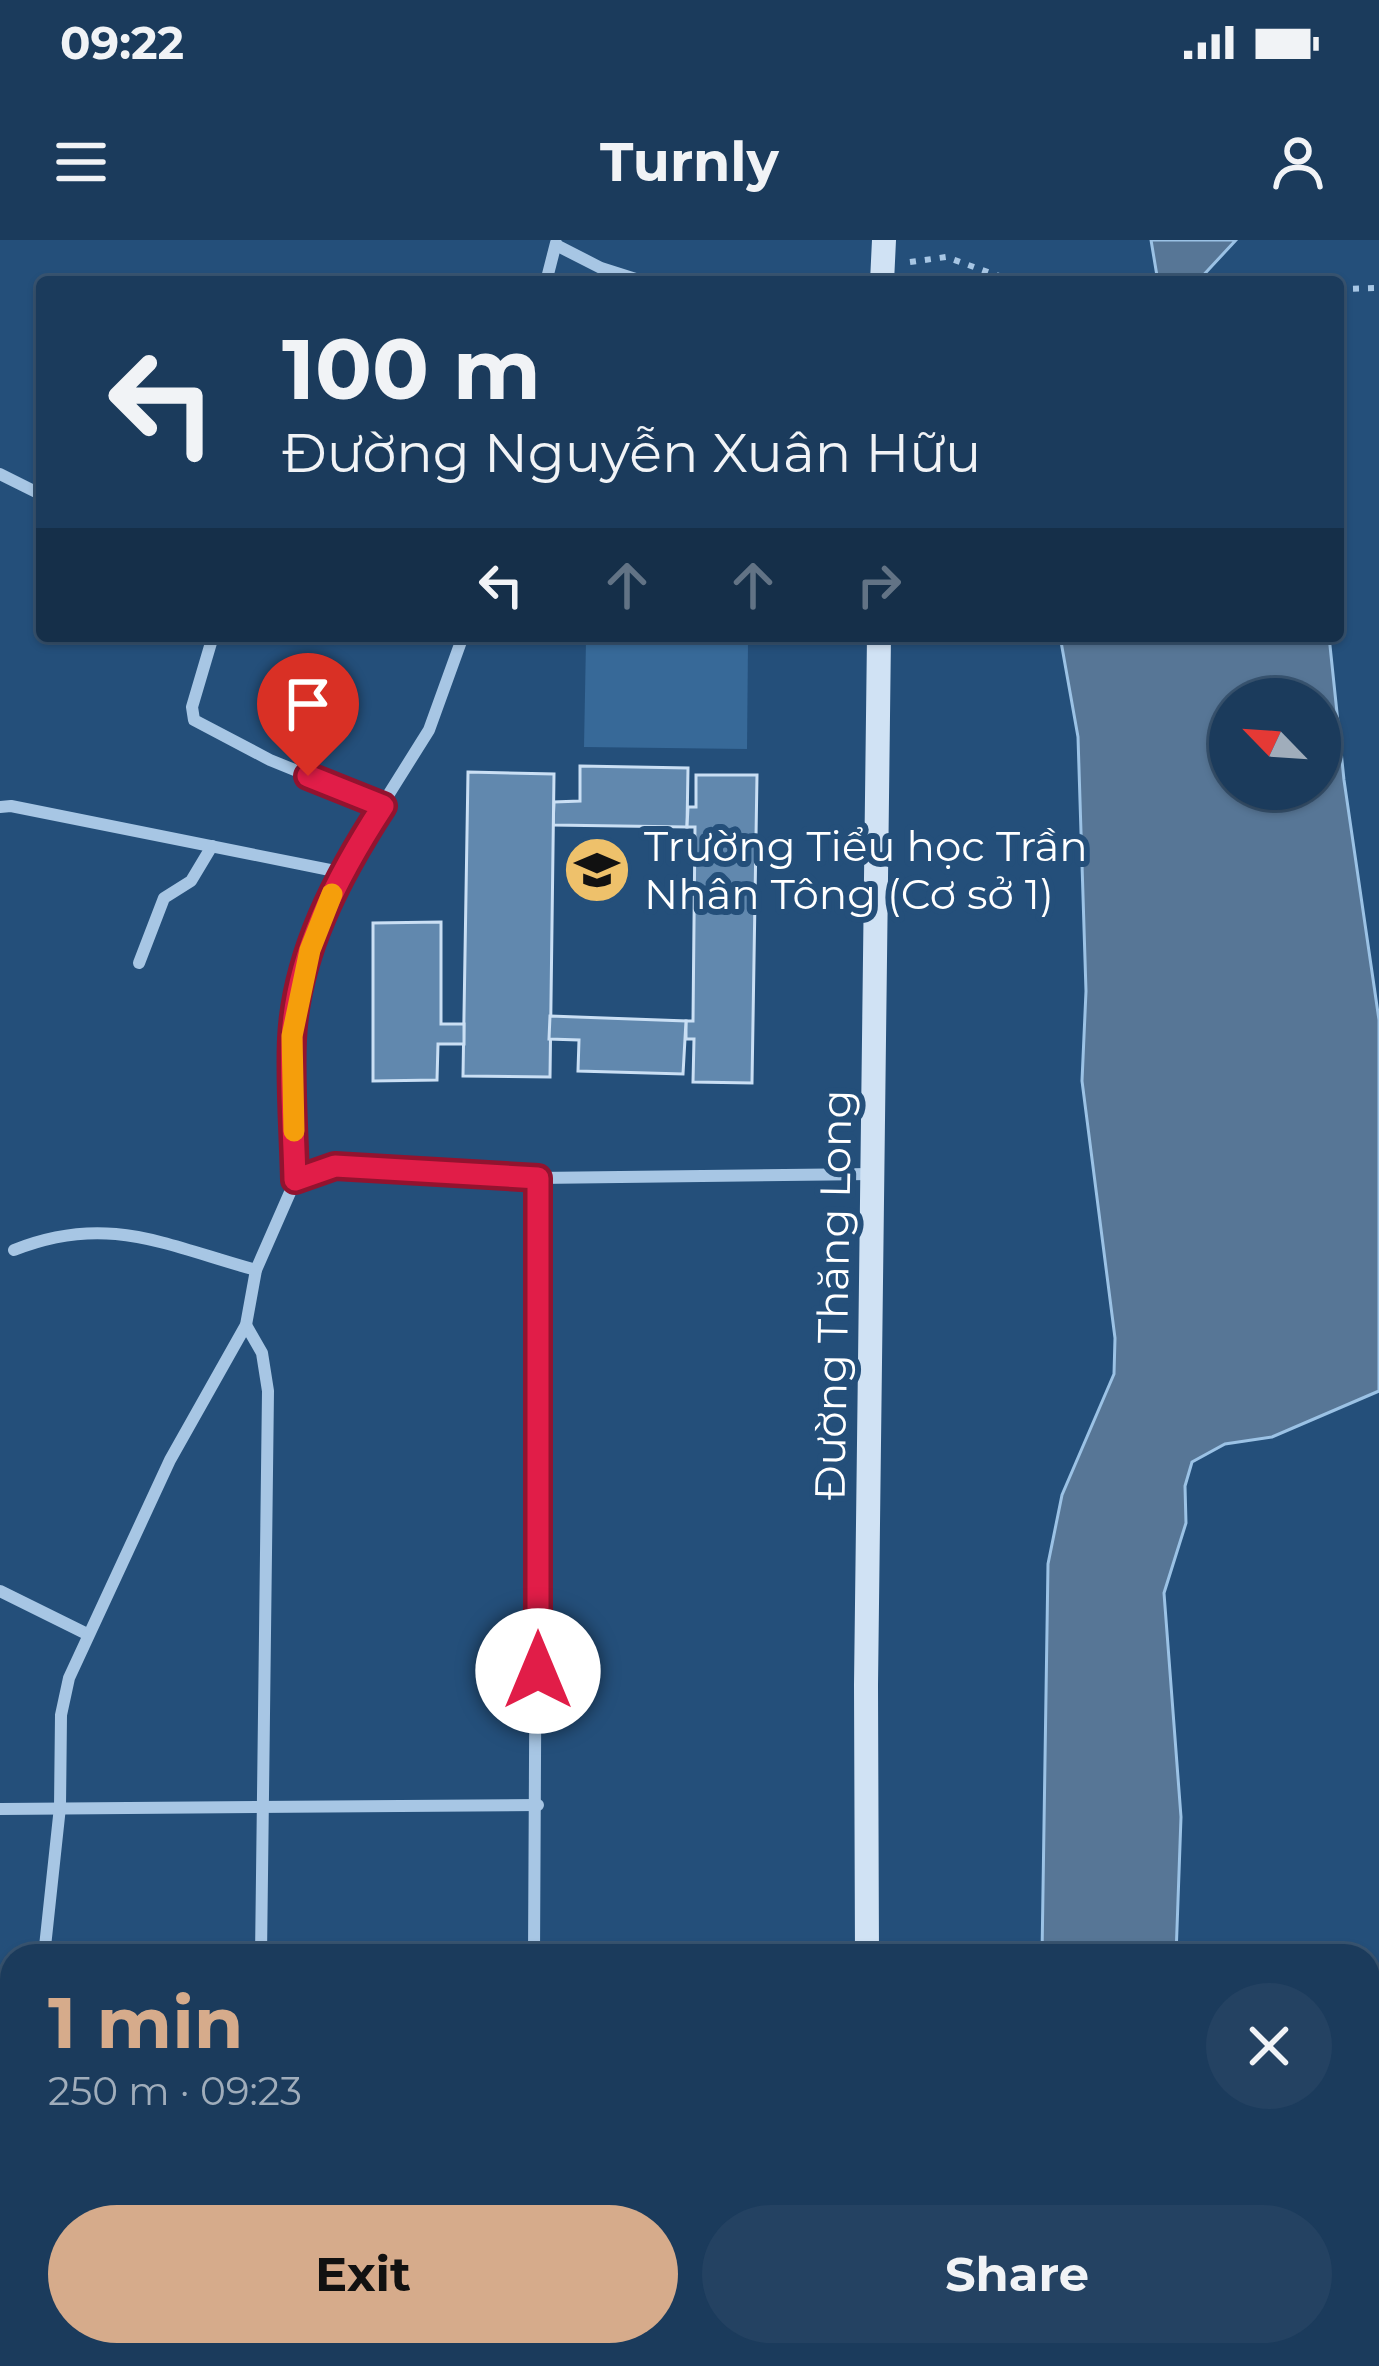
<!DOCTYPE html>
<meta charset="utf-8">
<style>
body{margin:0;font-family:Montserrat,sans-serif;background:#244262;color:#f1f3f6;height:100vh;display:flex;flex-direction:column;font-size:45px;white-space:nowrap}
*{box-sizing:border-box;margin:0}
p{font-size:39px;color:#a0adbb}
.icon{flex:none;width:66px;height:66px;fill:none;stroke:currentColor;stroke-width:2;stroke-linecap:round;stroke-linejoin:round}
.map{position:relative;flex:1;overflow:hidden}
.side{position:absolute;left:0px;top:1704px;width:1380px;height:423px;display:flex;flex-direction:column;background:#1b3b5c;border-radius:36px 36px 0 0;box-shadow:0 3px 9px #0004,0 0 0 3px #395572}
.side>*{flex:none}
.banner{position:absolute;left:36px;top:36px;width:1308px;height:366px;border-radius:12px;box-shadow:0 3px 9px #0004,0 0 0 3px #395572;background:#1b3b5c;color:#f1f3f6;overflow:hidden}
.needle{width:78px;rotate:295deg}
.controls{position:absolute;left:1209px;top:438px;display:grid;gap:24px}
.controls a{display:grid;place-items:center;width:132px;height:132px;border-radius:50%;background:#1b3b5c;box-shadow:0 3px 9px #0004,0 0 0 3px #395572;font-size:60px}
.pin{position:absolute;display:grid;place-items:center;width:102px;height:102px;color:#fff;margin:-123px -51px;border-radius:50% 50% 50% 0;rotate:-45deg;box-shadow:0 0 12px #0007}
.pin .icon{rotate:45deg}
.me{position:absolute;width:132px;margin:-66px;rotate:0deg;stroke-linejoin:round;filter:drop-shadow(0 0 9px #0008)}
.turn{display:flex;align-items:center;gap:42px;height:252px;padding:0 48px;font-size:54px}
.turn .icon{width:156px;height:156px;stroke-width:2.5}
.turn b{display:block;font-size:84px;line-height:102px}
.lanes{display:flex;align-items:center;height:114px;padding:0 48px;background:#0003;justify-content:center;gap:60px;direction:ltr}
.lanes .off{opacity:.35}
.round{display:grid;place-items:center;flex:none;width:126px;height:126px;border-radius:63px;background:#244262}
.summary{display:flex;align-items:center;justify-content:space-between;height:204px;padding:0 48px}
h1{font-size:72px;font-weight:700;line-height:90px;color:#d6ab8b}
.button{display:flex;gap:24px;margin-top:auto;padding:24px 48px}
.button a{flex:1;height:138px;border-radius:72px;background:#d6ab8b;color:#111;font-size:48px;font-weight:700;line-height:138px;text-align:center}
.button a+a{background:#244262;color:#f1f3f6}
.status{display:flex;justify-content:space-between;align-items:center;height:84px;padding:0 60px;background:#1b3b5c;direction:ltr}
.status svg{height:33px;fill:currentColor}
header{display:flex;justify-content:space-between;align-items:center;height:156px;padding:0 48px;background:#1b3b5c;font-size:54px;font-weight:700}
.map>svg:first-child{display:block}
</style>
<div class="status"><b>09:22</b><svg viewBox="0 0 49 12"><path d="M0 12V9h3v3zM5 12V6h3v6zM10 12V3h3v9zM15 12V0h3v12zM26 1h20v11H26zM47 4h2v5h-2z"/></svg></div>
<header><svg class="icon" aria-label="menu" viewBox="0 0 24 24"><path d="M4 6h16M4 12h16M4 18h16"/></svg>Turnly<svg class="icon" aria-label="person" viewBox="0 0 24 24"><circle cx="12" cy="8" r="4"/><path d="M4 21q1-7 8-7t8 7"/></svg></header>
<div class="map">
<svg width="1379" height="2126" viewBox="0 0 1379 2126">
<rect width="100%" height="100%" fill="#244f7a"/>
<path fill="#376998" d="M586 401 748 402 747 509 584 507Z"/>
<g fill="#577696" stroke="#9bc2e5" stroke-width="3" fill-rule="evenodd">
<path d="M1151 0H1236L1197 42H1158Z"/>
<path d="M1060 396H1329L1344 540 1379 780V1151L1272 1197 1225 1204 1192 1222 1185 1246 1186 1283 1164 1353 1181 1577 1176 1716H1042L1048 1324 1062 1255 1114 1134 1115 1098 1082 841 1086 751 1078 497ZM1320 459V549H1230V459Z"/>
</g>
<g fill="#6188ae" stroke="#cadff4" stroke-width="3">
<path d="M580 526 688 528 687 587 553 585 554 562 580 561Z"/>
<path d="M468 532 554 534 550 837 463 836Z"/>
<path d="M696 535H757L752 843 693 842 694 799H686V781H693L695 587H687L688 567H696Z"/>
<path d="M441 682V784H464V804H438L437 840 373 841V683Z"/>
<path d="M550 776 686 781 683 834 578 831 579 800 549 799Z"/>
</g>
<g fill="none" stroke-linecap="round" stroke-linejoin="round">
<g stroke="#a7c6e4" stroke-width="6" stroke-dasharray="6 9" stroke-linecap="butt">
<path d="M910 22 946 17 1016 42"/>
<path d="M1338 49 1379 48"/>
</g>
<g stroke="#a7c6e4" stroke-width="12">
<path d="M556 5 601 28 645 42"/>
<path d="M546 42 556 3"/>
<path d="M0 234 42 255"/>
<path d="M213 396 192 467 194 480 270 520 383 566"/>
<path d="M0 567 11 566 340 632"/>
<path d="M139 723 164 658 191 641 212 606"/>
<path d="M295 941 335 926 538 938 873 934"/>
<path d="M14 1010C107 973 165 1005 256 1030"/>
<path d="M246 1085 262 1113 268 1151 261 1716"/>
<path d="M0 1351 87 1394"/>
<path d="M0 1569 538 1565"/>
<path d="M44 1716 60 1567 61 1475 69 1438 170 1220 246 1085 256 1030 295 941 292 796 310 710 340 632 429 490 463 396"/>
<path d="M534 1716 538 938"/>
<path d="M0 1941 12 1944"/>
<path d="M0 2098 12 2005"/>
<path d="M253 2126 254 2115"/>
<path d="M523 2126 524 2115"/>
</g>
<g stroke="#d0e2f4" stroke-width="24">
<path d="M882 42 884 0"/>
<path d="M867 1716 866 1445 879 396"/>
<path d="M867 2126V2115"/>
</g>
</g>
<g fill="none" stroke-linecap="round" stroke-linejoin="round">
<defs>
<path id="route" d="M308 536 383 566C338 635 296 714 292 799 290 846 294 894 295 940L335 926 538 938V1431"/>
</defs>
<use href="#route" stroke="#92132f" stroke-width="30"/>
<use href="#route" stroke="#e11d48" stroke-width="21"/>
<path stroke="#f59e0b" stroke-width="21" d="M294 891 292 796 310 710 332 654"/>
</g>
<defs>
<symbol id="school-disc" viewBox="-11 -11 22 22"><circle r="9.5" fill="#eec16b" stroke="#244f7a"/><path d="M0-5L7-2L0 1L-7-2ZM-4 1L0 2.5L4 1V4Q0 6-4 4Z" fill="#111"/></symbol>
</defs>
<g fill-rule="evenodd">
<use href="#school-disc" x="559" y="592" width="76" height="76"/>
</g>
<g text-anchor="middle" stroke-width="12" stroke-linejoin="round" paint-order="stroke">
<g font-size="42" fill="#fff" stroke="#244f7a" text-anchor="start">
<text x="644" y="621">Trường Tiểu học Trần<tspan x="644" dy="48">Nhân Tông (Cơ sở 1)</tspan></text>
</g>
<g font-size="42" fill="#fff" stroke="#244f7a">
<text transform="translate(833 1055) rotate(-89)" y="15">Đường Thăng Long</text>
</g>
</g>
</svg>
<div class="controls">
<a><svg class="needle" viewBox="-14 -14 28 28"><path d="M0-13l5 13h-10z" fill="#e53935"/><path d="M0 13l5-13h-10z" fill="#a0adbb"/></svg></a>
</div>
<div class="pin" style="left:308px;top:536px;background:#d93025"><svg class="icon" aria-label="arrive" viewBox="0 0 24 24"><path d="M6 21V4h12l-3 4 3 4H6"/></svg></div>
<svg class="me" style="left:538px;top:1431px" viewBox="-20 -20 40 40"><circle r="19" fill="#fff"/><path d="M0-13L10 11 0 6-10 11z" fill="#e11d48"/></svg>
<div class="banner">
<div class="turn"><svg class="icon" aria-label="left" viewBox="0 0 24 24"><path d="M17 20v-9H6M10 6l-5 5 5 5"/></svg><div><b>100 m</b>Đường Nguyễn Xuân Hữu</div></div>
<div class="lanes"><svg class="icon" aria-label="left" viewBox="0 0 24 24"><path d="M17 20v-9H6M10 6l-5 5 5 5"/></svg><svg class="icon off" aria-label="ahead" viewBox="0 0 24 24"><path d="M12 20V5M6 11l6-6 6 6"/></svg><svg class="icon off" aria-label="ahead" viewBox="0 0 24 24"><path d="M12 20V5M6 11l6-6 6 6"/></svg><svg class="icon off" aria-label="right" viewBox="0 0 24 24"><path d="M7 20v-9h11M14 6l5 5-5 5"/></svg></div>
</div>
<section class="side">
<div class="summary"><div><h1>1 min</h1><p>250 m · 09:23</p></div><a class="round"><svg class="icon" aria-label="close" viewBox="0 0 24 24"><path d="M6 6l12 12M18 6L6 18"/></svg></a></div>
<div class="button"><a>Exit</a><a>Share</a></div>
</section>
</div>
